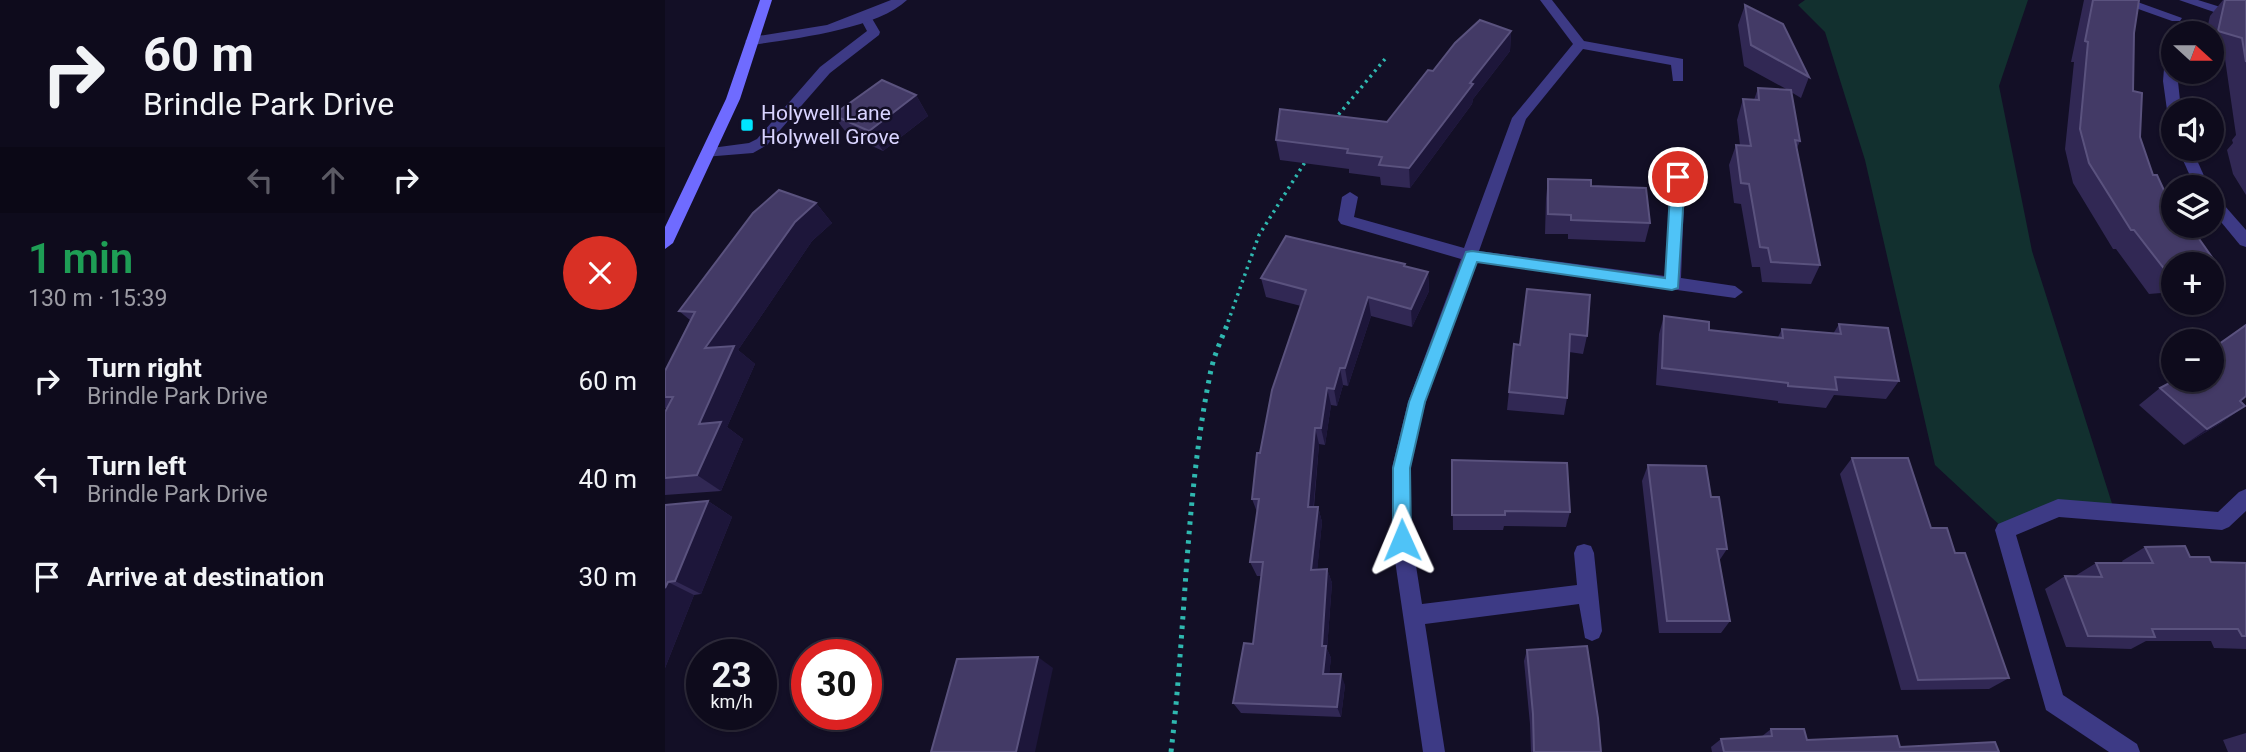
<!DOCTYPE html>
<meta charset="utf-8">
<style>
body{margin:0;font-family:Roboto,sans-serif;background:#1c1929;color:#f1f3f6;height:100vh;display:flex;flex-direction:column;font-size:26px;white-space:nowrap}
*{box-sizing:border-box;margin:0}
p{font-size:23px;color:#9b9ba3}
.icon{flex:none;width:38px;height:38px;fill:none;stroke:currentColor;stroke-width:2;stroke-linecap:round;stroke-linejoin:round}
.map{position:relative;flex:1;overflow:hidden}
.side{display:flex;flex-direction:column;background:#0e0b1c;width:665px}
.side>*{flex:none}
.banner{background:#0e0b1c;color:#f1f3f6;overflow:hidden}
.needle{width:46px;rotate:111deg}
.buttons{position:absolute;left:1496px;top:21px;display:grid;gap:14px}
.buttons a{display:grid;place-items:center;width:63px;height:63px;border-radius:50%;background:#0e0b1c;box-shadow:0 2px 5px #0004,0 0 0 2px #2e2b3b;font-size:35px}
.speed{position:absolute;left:21px;top:639px;display:flex;gap:14px;font-size:35px;font-weight:700;text-align:center}
.speed>*{display:grid;place-content:center;width:91px;height:91px;border-radius:50%;background:#0e0b1c;box-shadow:0 2px 5px #0004,0 0 0 2px #2e2b3b;line-height:1}
.speed small{font-size:18px;font-weight:400}
.speed .limit{border:10px solid #d22;background:#fff;color:#111}
.pin{position:absolute;display:grid;place-items:center;width:60px;height:60px;color:#fff;margin:-30px;border:4px solid #fff;border-radius:50%;box-shadow:0 2px 7px #0007}
.me{position:absolute;width:77px;margin:-38px;rotate:359deg;stroke-linejoin:round;filter:drop-shadow(0 0 5px #0008)}
.turn{display:flex;align-items:center;gap:24px;height:147px;padding:0 28px;font-size:32px}
.turn .icon{width:91px;height:91px;stroke-width:2.5}
.turn b{display:block;font-size:49px;line-height:60px}
.lanes{display:flex;align-items:center;height:66px;padding:0 28px;background:#0003;justify-content:center;gap:35px;direction:ltr}
.lanes .off{opacity:.35}
.round{display:grid;place-items:center;flex:none;width:74px;height:74px;border-radius:37px;background:#1c1929}
.summary{display:flex;align-items:center;justify-content:space-between;height:119px;padding:0 28px}
h1{font-size:42px;font-weight:600;line-height:52px;color:#1e9e55}
ul{padding:0;list-style:none}
li{display:flex;align-items:center;gap:21px;height:98px;padding:0 28px}
li div{flex:1}
li b{display:block;font-size:26px}
li em{font-style:normal}
main{display:flex;flex:1;min-height:0}
.map>svg:first-child{display:block}
</style>
<main>
<section class="side">
<div class="banner">
<div class="turn"><svg class="icon" aria-label="right" viewBox="0 0 24 24"><path d="M7 20v-9h11M14 6l5 5-5 5"/></svg><div><b>60 m</b>Brindle Park Drive</div></div>
<div class="lanes"><svg class="icon off" aria-label="left" viewBox="0 0 24 24"><path d="M17 20v-9H6M10 6l-5 5 5 5"/></svg><svg class="icon off" aria-label="ahead" viewBox="0 0 24 24"><path d="M12 20V5M6 11l6-6 6 6"/></svg><svg class="icon" aria-label="right" viewBox="0 0 24 24"><path d="M7 20v-9h11M14 6l5 5-5 5"/></svg></div>
</div>
<div class="summary"><div><h1>1 min</h1><p>130 m · 15:39</p></div><a class="round" style="background:#d93025;color:#fff"><svg class="icon" aria-label="close" viewBox="0 0 24 24"><path d="M6 6l12 12M18 6L6 18"/></svg></a></div>
<ul>
<li><svg class="icon" aria-label="right" viewBox="0 0 24 24"><path d="M7 20v-9h11M14 6l5 5-5 5"/></svg><div><b>Turn right</b><p>Brindle Park Drive</p></div><em>60 m</em></li>
<li><svg class="icon" aria-label="left" viewBox="0 0 24 24"><path d="M17 20v-9H6M10 6l-5 5 5 5"/></svg><div><b>Turn left</b><p>Brindle Park Drive</p></div><em>40 m</em></li>
<li><svg class="icon" aria-label="arrive" viewBox="0 0 24 24"><path d="M6 21V4h12l-3 4 3 4H6"/></svg><div><b>Arrive at destination</b></div><em>30 m</em></li>
</ul>
</section>
<div class="map">
<svg width="1581" height="752" viewBox="0 0 1581 752">
<rect width="100%" height="100%" fill="#130f26"/>
<path fill="#12302f" d="M1140 0H1363L1334 86 1367 251 1450 513 1393 508 1340 530 1270 465 1200 160 1160 32 1133 5Z"/>
<g fill="none" stroke-linecap="round" stroke-linejoin="round">
<g stroke="#2fb8b0" stroke-width="3.5" stroke-dasharray="2.5 4.5" stroke-linecap="butt">
<path d="M669 120 720 59"/>
<path d="M563 322 594 235 642 159"/>
</g>
<path stroke="#2fb8b0" stroke-width="5" stroke-dasharray="3.5 6" stroke-linecap="butt" d="M506 752C521 627 520 499 545 375 548 357 557 338 564 320"/>
<path fill="#3d3a85" fill-rule="evenodd" d="M201 14 205 15 215 32 214 35 165 73 102 145 88 153 39 157 37 153 39 149 84 143 92 139 155 67 202 31 195 18Z"/>
<g fill="#3d3a85" fill-rule="evenodd">
<path d="M226 0H242C212 29 128 39 87 45L80 41 87 37 162 25Z"/>
<path d="M875 0H887L919 41 1018 59V81H1008L1006 65 918 49 861 119 814 251 1000 276 1006 177 1013 172 1020 177 1016 278 1070 286 1078 292 1070 298 810 262C787 329 757 396 746 466 740 506 751 564 757 604L912 585 909 553 912 546 919 544 926 546 929 553 937 631 934 638 927 641 920 638 914 604 760 624 780 752H758L727 540V468L743 402 796 259 676 224 673 220 677 197 685 192 693 197 689 217 799 248 847 118 908 44Z"/>
<path d="M1448 0H1467L1517 18 1515 21H1507Z"/>
<path d="M1514 0H1533L1581 15V23Z"/>
<path d="M1508 40V72H1512L1516 110H1508V114L1502 110 1498 81 1501 44Z"/>
<path d="M1513 149H1527L1544 187H1530Z"/>
<path d="M1547 196 1552 197 1581 230V247L1575 245 1547 211Z"/>
<path d="M1581 489V511L1564 527 1557 530 1394 517 1351 535 1398 695 1472 744 1475 752H1444L1381 710 1330 530 1333 524 1393 499 1553 512 1574 492Z"/>
</g>
<path fill="#6f6bff" fill-rule="evenodd" d="M95 0H107L75 99 8 243 0 249V227L61 99Z"/>
</g>
<g fill="#312854">
<path d="M1419 0H1474L1469 33 1468 91 1475 137 1488 175 1508 210 1556 270 1547 278V264H1508V292L1484 294 1451 249H1448L1408 183 1400 149 1409 62H1406Z"/>
<path d="M1558 0H1581V195L1568 174 1562 150 1568 143 1567 140 1571 135 1560 59 1547 55V33H1541L1545 16Z"/>
<path d="M1080 5 1144 77 1136 98 1126 92 1135 141 1132 148 1155 265 1146 284 1097 282 1095 267H1087L1076 204 1069 203 1064 165 1071 145H1075L1072 120 1078 99 1089 100 1093 88 1123 90 1079 66 1073 25Z"/>
<path d="M846 31 845 51 808 99 807 104 745 188 716 185 715 177 684 173V169L615 160 611 140 722 122 768 71Z"/>
<path d="M251 95 263 116 218 151 183 135 168 115Z"/>
<path d="M883 179 926 186 985 223 980 242 903 239V234H880L881 198Z"/>
<path d="M151 203 167 223 147 241 73 350 90 364 62 427 78 439 56 491 0 495V412L2 409 0 408V371L25 320 14 311Z"/>
<path d="M740 264V266L763 272 764 291 747 327 706 316 683 386 678 385 672 406 666 405 660 445 654 444 649 507H653L657 522 652 570 662 569 667 583 662 649 666 658 664 674 680 685 676 717 576 713 568 703 588 644 596 576H592L585 562 592 512 587 499 595 453 636 306 601 297 596 278Z"/>
<path d="M862 289 922 336 918 354 904 352 902 398 899 415 842 410 849 344 855 345Z"/>
<path d="M999 316 1044 330 1113 337 1117 329 1168 334 1174 324 1234 381 1221 399 1169 395 1161 408 1113 403V401L991 385 994 334Z"/>
<path d="M1581 325 1575 401 1580 406 1556 423 1519 445 1474 405 1495 388 1547 380V349Z"/>
<path d="M1187 458 1266 528 1290 553 1344 678 1324 689 1236 690 1175 474Z"/>
<path d="M787 460 905 512 901 527 839 526 838 530H788Z"/>
<path d="M983 465 1046 497 1062 549 1054 561 1065 621 1056 633H994L977 481Z"/>
<path d="M43 501 67 517 36 594 29 595 0 668V505Z"/>
<path d="M1480 547 1546 562 1581 563V649L1549 648 1546 641H1481L1466 649 1401 647 1380 589 1400 576H1410L1431 563H1458L1457 561Z"/>
<path d="M862 650 936 752H866L865 724 859 661Z"/>
<path d="M1106 729 1142 740 1235 747 1334 752H1047L1046 747 1056 739 1096 737Z"/>
<path d="M1581 733V752H1563L1558 740Z"/>
</g>
<g fill="#1d163a">
<path d="M846 31 845 51 808 99 807 104 745 188 744 168 805 83Z"/>
<path d="M251 95 263 116 218 151 204 131Z"/>
<path d="M151 203 167 223 147 241 73 350 90 364 62 427 78 439 56 491 32 475 34 424 40 348 130 222Z"/>
<path d="M763 272 764 291 747 327 746 309Z"/>
<path d="M703 297 706 316 683 386 680 368Z"/>
<path d="M675 368 678 385 672 406 669 389Z"/>
<path d="M662 388 666 405 660 445 656 428Z"/>
<path d="M1580 406 1556 423 1519 445 1542 429Z"/>
<path d="M650 428 654 444 647 522 643 507Z"/>
<path d="M43 501 67 517 36 594 10 581Z"/>
<path d="M653 507 657 522 651 583 646 570Z"/>
<path d="M662 569 667 583 662 649 666 658 663 684 658 674 657 646Z"/>
<path d="M3 582 29 595 0 668V588Z"/>
<path d="M373 657 388 668 370 752H351Z"/>
<path d="M676 674 680 685 676 717 672 707Z"/>
</g>
<g fill="#433a66" stroke="#5a527e" stroke-width="2">
<path d="M1428 0H1474L1469 33 1468 91 1477 93 1475 137 1488 175H1492L1508 210V226H1525L1556 270 1547 271V264H1508V275H1504L1469 230H1466L1424 163 1415 129 1423 42 1420 41Z"/>
<path d="M1560 0H1581V62L1577 38 1553 31Z"/>
<path d="M1080 5 1118 24 1144 77 1086 45Z"/>
<path d="M815 20 846 31 805 83 808 84 744 168 714 165 717 157 682 153 683 149 611 140 615 109 722 122 763 70 768 71 790 43Z"/>
<path d="M217 80 251 95 204 131 168 115Z"/>
<path d="M1093 88 1126 90 1135 141 1130 140 1155 265 1106 262 1103 248 1095 247 1084 184 1076 183 1071 145 1086 146 1078 99 1094 100Z"/>
<path d="M883 179 926 180V186L981 188 985 223 906 220V215L883 214Z"/>
<path d="M114 190 151 203 130 222 40 348 69 346 34 424 56 422 32 475 0 478V412L8 397H0V371L30 312 14 311 88 213Z"/>
<path d="M621 236 740 264 739 266 763 272 746 309 703 297 680 368H675L669 389 662 388 656 428H650L643 507H653L646 570 662 569 657 646H661L658 674H676L672 707 568 703 579 643 588 644 598 562H585L594 499H587L592 453H595L607 390 641 290 596 278Z"/>
<path d="M862 289 925 295 922 336 905 334 902 398 844 392 849 344 855 345Z"/>
<path d="M999 316 1044 322V330L1118 338 1117 329 1176 334 1174 324 1223 328 1234 381 1170 377 1172 390 1123 386V383L997 368Z"/>
<path d="M1581 325V396L1575 401 1580 406 1542 429 1495 388 1510 380H1547V359L1553 356 1547 352V349Z"/>
<path d="M1187 458H1243L1266 528H1282L1290 553H1300L1344 678 1253 680Z"/>
<path d="M787 460 902 463 905 512 840 511V515H787Z"/>
<path d="M983 465 1041 466 1046 497H1054L1062 549H1052L1065 621H1002Z"/>
<path d="M43 501 10 581 3 582 0 588V505Z"/>
<path d="M1520 546 1525 557H1544L1546 562 1581 563V636H1577L1573 629H1487L1490 637 1423 636 1400 576 1437 577 1431 563H1488L1480 547Z"/>
<path d="M922 646 933 718 936 752H869L868 714 862 650Z"/>
<path d="M373 657 351 752H266L292 659Z"/>
<path d="M1106 729H1139L1142 740 1232 736 1235 747 1330 742 1334 752H1059L1056 739 1107 736Z"/>
</g>
<path fill="#4fc3f7" stroke="#337fa1" stroke-width="2" d="M1013 173 1020 177 1013 288 1007 290 812 262 760 402 745 468 746 540 744 546 737 549 731 546 728 540V468L744 402 801 252 807 251 1000 278 1006 177Z"/>
<rect fill="#00e5ff" stroke="#130f26" stroke-width="2.5" x="75" y="118" width="14" height="14" rx="3.5"/>
<g text-anchor="middle" stroke-width="5" stroke-linejoin="round" paint-order="stroke">
<g font-size="21" fill="#d9d4ff" stroke="#130f26" text-anchor="start">
<text x="96" y="120">Holywell Lane<tspan x="96" dy="24">Holywell Grove</tspan></text>
</g>
</g>
</svg>
<div class="buttons">
<a><svg class="needle" viewBox="-14 -14 28 28"><path d="M0-13l5 13h-10z" fill="#e53935"/><path d="M0 13l5-13h-10z" fill="#9b9ba3"/></svg></a>
<a><svg class="icon" aria-label="sound" viewBox="0 0 24 24"><path d="M4 9h4l5-4v14l-5-4H4zM17 9q2 3 0 6"/></svg></a>
<a><svg class="icon" aria-label="layers" viewBox="0 0 24 24"><path d="M12 4l9 5-9 5-9-5zM3 14l9 5 9-5"/></svg></a>
<a>+</a>
<a>−</a>
</div>
<div class="speed"><div>23<small>km/h</small></div><div class="limit">30</div></div>
<div class="pin" style="left:1013px;top:177px;background:#d93025"><svg class="icon" aria-label="arrive" viewBox="0 0 24 24"><path d="M6 21V4h12l-3 4 3 4H6"/></svg></div>
<svg class="me" style="left:737px;top:540px" viewBox="-20 -20 40 40"><path d="M0-17L14 15 0 8-14 15z" fill="#4fc3f7" stroke="#fff" stroke-width="4"/></svg>
</div>
</main>
